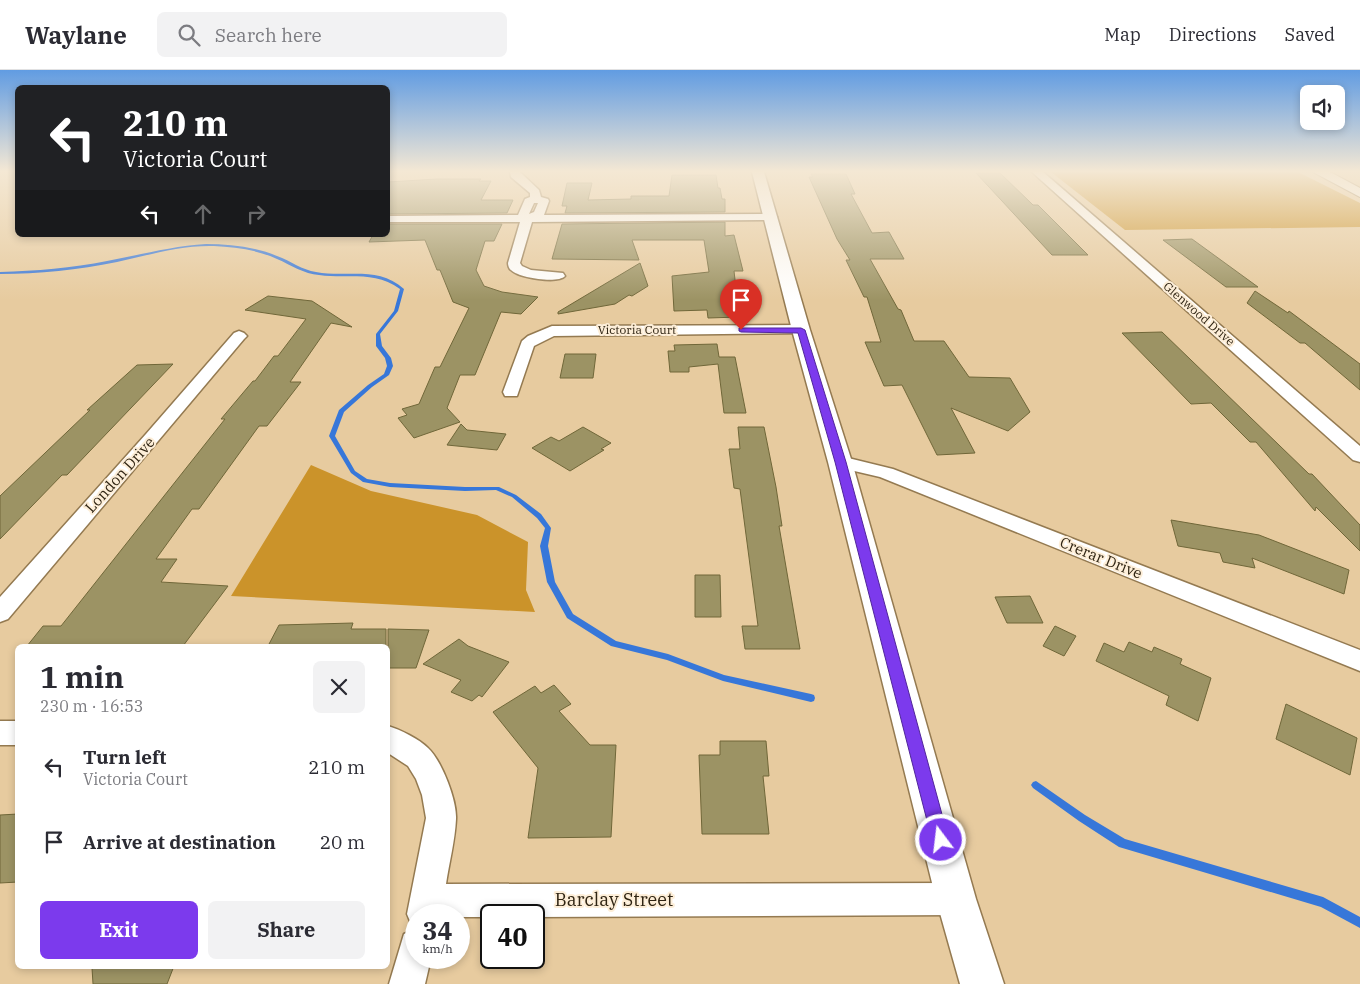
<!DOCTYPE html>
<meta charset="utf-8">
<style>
body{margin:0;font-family:"IBM Plex Serif",serif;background:#f2f2f3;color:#2b2b33;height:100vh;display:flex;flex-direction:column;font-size:19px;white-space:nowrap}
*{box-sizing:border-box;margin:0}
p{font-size:16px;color:#7c7c81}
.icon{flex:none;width:28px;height:28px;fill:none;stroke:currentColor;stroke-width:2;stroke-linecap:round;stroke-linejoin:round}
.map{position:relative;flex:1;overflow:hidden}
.sheet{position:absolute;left:15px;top:574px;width:375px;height:325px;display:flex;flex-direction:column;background:#fff;border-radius:8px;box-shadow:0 2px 8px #0003}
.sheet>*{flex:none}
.top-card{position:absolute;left:15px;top:15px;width:375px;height:152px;border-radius:8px;box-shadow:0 2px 8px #0003;background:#202124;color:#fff;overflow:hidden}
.controls{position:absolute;left:1300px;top:15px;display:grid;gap:10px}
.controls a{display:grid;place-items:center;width:45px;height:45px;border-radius:8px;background:#fff;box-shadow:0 2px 8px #0003;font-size:25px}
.speed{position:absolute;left:405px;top:834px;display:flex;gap:10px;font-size:25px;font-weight:700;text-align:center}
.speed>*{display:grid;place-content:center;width:65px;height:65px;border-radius:50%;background:#fff;box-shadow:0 2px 8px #0003;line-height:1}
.speed small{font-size:12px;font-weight:400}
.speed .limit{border:2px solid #111;border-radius:8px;background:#fff;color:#111}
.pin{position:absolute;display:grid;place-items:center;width:42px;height:42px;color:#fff;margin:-51px -21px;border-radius:50% 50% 50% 0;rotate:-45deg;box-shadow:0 0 5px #0007}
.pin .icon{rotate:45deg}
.me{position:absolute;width:55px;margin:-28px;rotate:345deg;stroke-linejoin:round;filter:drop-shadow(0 0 4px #0008)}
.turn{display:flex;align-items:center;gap:18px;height:105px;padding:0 25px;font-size:22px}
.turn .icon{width:65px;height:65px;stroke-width:2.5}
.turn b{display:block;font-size:35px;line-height:42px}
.lanes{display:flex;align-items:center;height:48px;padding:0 25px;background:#0003;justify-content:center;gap:25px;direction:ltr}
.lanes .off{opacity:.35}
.round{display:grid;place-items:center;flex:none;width:52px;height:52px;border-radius:8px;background:#f2f2f3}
.head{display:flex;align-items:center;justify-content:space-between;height:85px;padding:0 25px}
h1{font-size:30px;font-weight:700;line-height:38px}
.button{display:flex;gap:10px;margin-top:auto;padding:10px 25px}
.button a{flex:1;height:58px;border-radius:8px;background:#7c3aed;color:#fff;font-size:20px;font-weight:700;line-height:58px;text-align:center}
.button a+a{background:#f2f2f3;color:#2b2b33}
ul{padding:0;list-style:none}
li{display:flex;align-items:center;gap:15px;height:75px;padding:0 25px}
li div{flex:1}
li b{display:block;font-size:19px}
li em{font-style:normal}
header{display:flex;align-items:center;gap:30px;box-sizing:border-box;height:70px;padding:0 25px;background:#fff;border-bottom:1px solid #e1e1e2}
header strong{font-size:24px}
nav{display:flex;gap:28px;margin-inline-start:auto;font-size:18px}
.search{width:350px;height:45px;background:#f2f2f3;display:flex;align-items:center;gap:12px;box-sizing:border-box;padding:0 18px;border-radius:8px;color:#7c7c81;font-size:19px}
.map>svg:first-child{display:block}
</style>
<header>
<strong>Waylane</strong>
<div class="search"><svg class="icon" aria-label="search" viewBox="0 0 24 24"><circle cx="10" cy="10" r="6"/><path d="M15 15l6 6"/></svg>Search here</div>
<nav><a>Map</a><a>Directions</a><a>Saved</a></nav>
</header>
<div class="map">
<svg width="1360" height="914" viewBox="0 0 1360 914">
<rect width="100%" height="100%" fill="#e7cb9f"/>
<g fill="#cb932a">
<path d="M1051 102H1298L1360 133V157L1125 160Z"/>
<path d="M311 395 371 421 477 445 528 472 526 520 535 542 231 526Z"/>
</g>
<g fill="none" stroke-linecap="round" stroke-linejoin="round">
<g fill="#3777d9" fill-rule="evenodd">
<path d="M206 174C230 174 255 177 277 186 291 191 302 200 316 202 347 208 378 195 404 219L398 241 380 264 382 276 391 288 393 296 389 305 372 317 344 342 335 366 355 401 367 409 390 413 465 417H499L516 425 541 444 551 458 548 476 555 512 573 544 616 571 668 584 724 605 811 624 814 625 815 628 814 631 811 632 723 611 667 590 611 576 567 548 547 512 540 476 545 458 537 448 512 427 496 420 465 421 390 417 363 412 351 403 329 366 339 340 368 315 384 304 387 296 385 288 376 276V264L394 241 400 219C374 200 349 209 319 205 304 204 291 195 277 189 258 180 235 177 214 176 181 175 149 185 117 192 78 200 39 204 0 204V202C36 201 72 198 107 191 140 185 172 176 206 174Z"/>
<path d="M1036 711 1085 745 1125 769 1323 827 1360 847V858L1321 837 1119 777 1079 751 1033 718 1031 715 1033 712Z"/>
</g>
</g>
<g fill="#9c9364" stroke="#706739">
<path d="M976 103H1000L1033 135H1038L1088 185H1052Z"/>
<path d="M811 104H846L855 124H851L872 163 889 162 904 189H870L898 239 901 240 914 271H944L969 307 1010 308 1030 342 1008 361 951 338 975 383 937 385 902 315 884 316 865 272H881L867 227H864L846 190H850L837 169 809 107H813Z"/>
<path d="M672 105H716L718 118H720L722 129H725V142L565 143 567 136H562L567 113H592L588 130 631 129V126H669Z"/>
<path d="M437 109H481L479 111H491L481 130H513L507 143 388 144V112Z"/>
<path d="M725 152V166L734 165 743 201H734L737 227H735L739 247 708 248 707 240 674 241 672 206 709 202 704 170H632L639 190 552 189 562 154Z"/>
<path d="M388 154H502L494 171H485L476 200 484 216 502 222 538 227 521 244 501 242 475 305H460L447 338 460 352 414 368 398 348 407 345 402 339 419 334 435 297H440L469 238 453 232 440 200H437L425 170 369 172 373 165H388Z"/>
<path d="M1192 169 1258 217H1226L1163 170Z"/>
<path d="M640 193 648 216 632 226 629 225 615 234 558 244V242Z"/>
<path d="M1255 221 1288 243 1289 241 1360 294V320L1305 273H1300L1247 233Z"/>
<path d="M268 226 312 231 352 257 331 253 290 312H301L267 356H259L199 439H192L156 489H177L161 512 228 516 183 576H27L43 556H61L225 349H221L253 311H255L274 286H278L306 249 245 240Z"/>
<path d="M1162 262 1309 404H1312L1360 455V481L1316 437 1315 441 1256 372H1250L1211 333 1191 334 1122 263Z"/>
<path d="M717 274 719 287H735L746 343H724L718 294 689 297V302H670L668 281H675L674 275Z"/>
<path d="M565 284H596L593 308H560Z"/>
<path d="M173 294 67 405H62L0 469V426L90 340H87L137 295Z"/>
<path d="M461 354 467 360 506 364 497 380 447 375Z"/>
<path d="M583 357 611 373 601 379 604 380 570 401 532 378 551 367 559 371Z"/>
<path d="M738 357H764L776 417 782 456H779L800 579H745L742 556H758L740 419 734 418 729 379H740Z"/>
<path d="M1171 450 1259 465 1349 500 1344 524 1252 488 1255 498 1223 492 1220 483 1178 476Z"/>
<path d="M695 505H720L721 547H695Z"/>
<path d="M1030 526 1043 553H1007L995 527Z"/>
<path d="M353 553 351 559H386V576H268L279 555Z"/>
<path d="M1055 556 1076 566 1064 586 1043 576Z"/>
<path d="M388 559 429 560 416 598H388Z"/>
<path d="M459 569 468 576 509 592 482 627 479 625 472 631 451 622 461 610 423 594Z"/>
<path d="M1129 572 1152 582 1154 577 1182 589 1180 594 1211 608 1198 651 1166 635 1169 626 1096 591 1104 573 1124 582Z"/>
<path d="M554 615 571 634 559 641 590 675H616L611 767 528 768 538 698 493 642 535 616 541 623Z"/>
<path d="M1286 634 1357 668 1350 705 1276 669Z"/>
<path d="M720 671H766L769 706H763L769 764H702L699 685H720Z"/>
<path d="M18 744V812L0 813V745Z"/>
<path d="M174 896 167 914H93L92 898Z"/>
</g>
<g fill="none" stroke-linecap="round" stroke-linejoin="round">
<defs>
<g id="minor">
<path d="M510 102H520L539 120 541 127 548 129 549 131 544 145 771 144 777 147 771 150 532 152 520 193 522 196 531 200 563 203 565 206C558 214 519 208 511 200 509 199 508 195 508 193L520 152H388V146L518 145 525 129 530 127V123L511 107ZM534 133H538L534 142 529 144Z"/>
<path d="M1032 102H1043L1360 376V392L1353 390Z"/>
<path d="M801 255 806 257 809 260 806 263 554 266 534 276 517 326H505L503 322 522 271 528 266 552 256Z"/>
<path d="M239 261 244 263 247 266 244 269 8 549 0 552V527L146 364 234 263Z"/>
<path d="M840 386 893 399 1360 580V601L880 407 833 396 830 392 833 388Z"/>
<rect x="0" y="651" width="18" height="24"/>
<path d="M388 656C401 660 419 669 428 678 442 691 457 731 456 749 455 771 449 793 446 814L956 813 968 817 972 829 968 841 956 845 534 847V845H491V847H459V845H416V858L412 856 407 844 426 748 422 725 416 709 408 696 388 683Z"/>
<path d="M416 859V888H431L425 914H389L404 864Z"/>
</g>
<path id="tertiary" d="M752 102H764L810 260 852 392 976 829 1004 914H960L936 829 828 392 792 260Z"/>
<path id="primary" d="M1313 102H1330L1360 118V127Z"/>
</defs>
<use href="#minor" stroke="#947a51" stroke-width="3"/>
<use href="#tertiary" stroke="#947a51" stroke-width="3"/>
<use href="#primary" stroke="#947a51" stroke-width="2"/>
<use href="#minor" fill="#fff" fill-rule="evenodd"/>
<use href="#tertiary" fill="#fff" fill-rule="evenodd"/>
<use href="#primary" fill="#fff" fill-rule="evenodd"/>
</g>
<linearGradient id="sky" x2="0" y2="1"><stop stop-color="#619ce2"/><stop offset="0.44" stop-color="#f4e8d4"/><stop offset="1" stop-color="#f4e8d4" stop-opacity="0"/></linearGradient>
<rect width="1360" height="230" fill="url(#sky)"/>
<path fill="#7c3aed" stroke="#51269a" d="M739 258H801L805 260 846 392 949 770 947 775 941 778 935 775 932 770 835 392 798 263 741 262 739 261Z"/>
<g text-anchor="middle" stroke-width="4" stroke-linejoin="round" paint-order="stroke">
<g font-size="12" fill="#2f2413" stroke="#fdeed8">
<text transform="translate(1199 244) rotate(41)" y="4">Glenwood Drive</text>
<text x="637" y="264">Victoria Court</text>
</g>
<g font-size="15" fill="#2f2413" stroke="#fdeed8">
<text transform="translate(120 405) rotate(-48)" y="5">London Drive</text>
<text transform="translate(1101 488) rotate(22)" y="5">Crerar Drive</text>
</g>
<g font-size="18" fill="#2f2413" stroke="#fdeed8">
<text x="614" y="836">Barclay Street</text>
</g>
</g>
</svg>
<div class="controls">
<a><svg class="icon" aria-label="sound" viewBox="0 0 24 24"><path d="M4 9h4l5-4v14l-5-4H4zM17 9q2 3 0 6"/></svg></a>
</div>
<div class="speed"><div>34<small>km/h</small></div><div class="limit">40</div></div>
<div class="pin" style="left:741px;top:260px;background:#d93025"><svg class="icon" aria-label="arrive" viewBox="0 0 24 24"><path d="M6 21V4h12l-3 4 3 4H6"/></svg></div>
<svg class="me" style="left:941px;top:770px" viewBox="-20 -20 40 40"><circle r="17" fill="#7c3aed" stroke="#fff" stroke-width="3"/><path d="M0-11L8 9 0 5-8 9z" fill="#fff"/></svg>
<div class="top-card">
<div class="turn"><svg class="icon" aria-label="left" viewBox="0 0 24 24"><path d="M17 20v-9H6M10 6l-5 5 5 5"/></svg><div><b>210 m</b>Victoria Court</div></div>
<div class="lanes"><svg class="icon" aria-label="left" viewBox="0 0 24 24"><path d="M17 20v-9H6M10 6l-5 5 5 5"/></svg><svg class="icon off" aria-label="ahead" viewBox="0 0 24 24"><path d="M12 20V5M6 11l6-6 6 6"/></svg><svg class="icon off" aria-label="right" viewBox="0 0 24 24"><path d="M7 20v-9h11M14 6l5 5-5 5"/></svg></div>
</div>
<section class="sheet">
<div class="head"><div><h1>1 min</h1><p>230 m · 16:53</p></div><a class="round"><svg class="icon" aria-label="close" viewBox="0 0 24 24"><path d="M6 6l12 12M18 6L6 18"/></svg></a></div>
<ul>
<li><svg class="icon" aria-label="left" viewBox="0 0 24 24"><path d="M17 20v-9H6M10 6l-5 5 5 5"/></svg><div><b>Turn left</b><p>Victoria Court</p></div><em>210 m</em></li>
<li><svg class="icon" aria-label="arrive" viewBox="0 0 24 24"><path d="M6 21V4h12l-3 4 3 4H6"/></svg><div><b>Arrive at destination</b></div><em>20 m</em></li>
</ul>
<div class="button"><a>Exit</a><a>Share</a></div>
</section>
</div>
